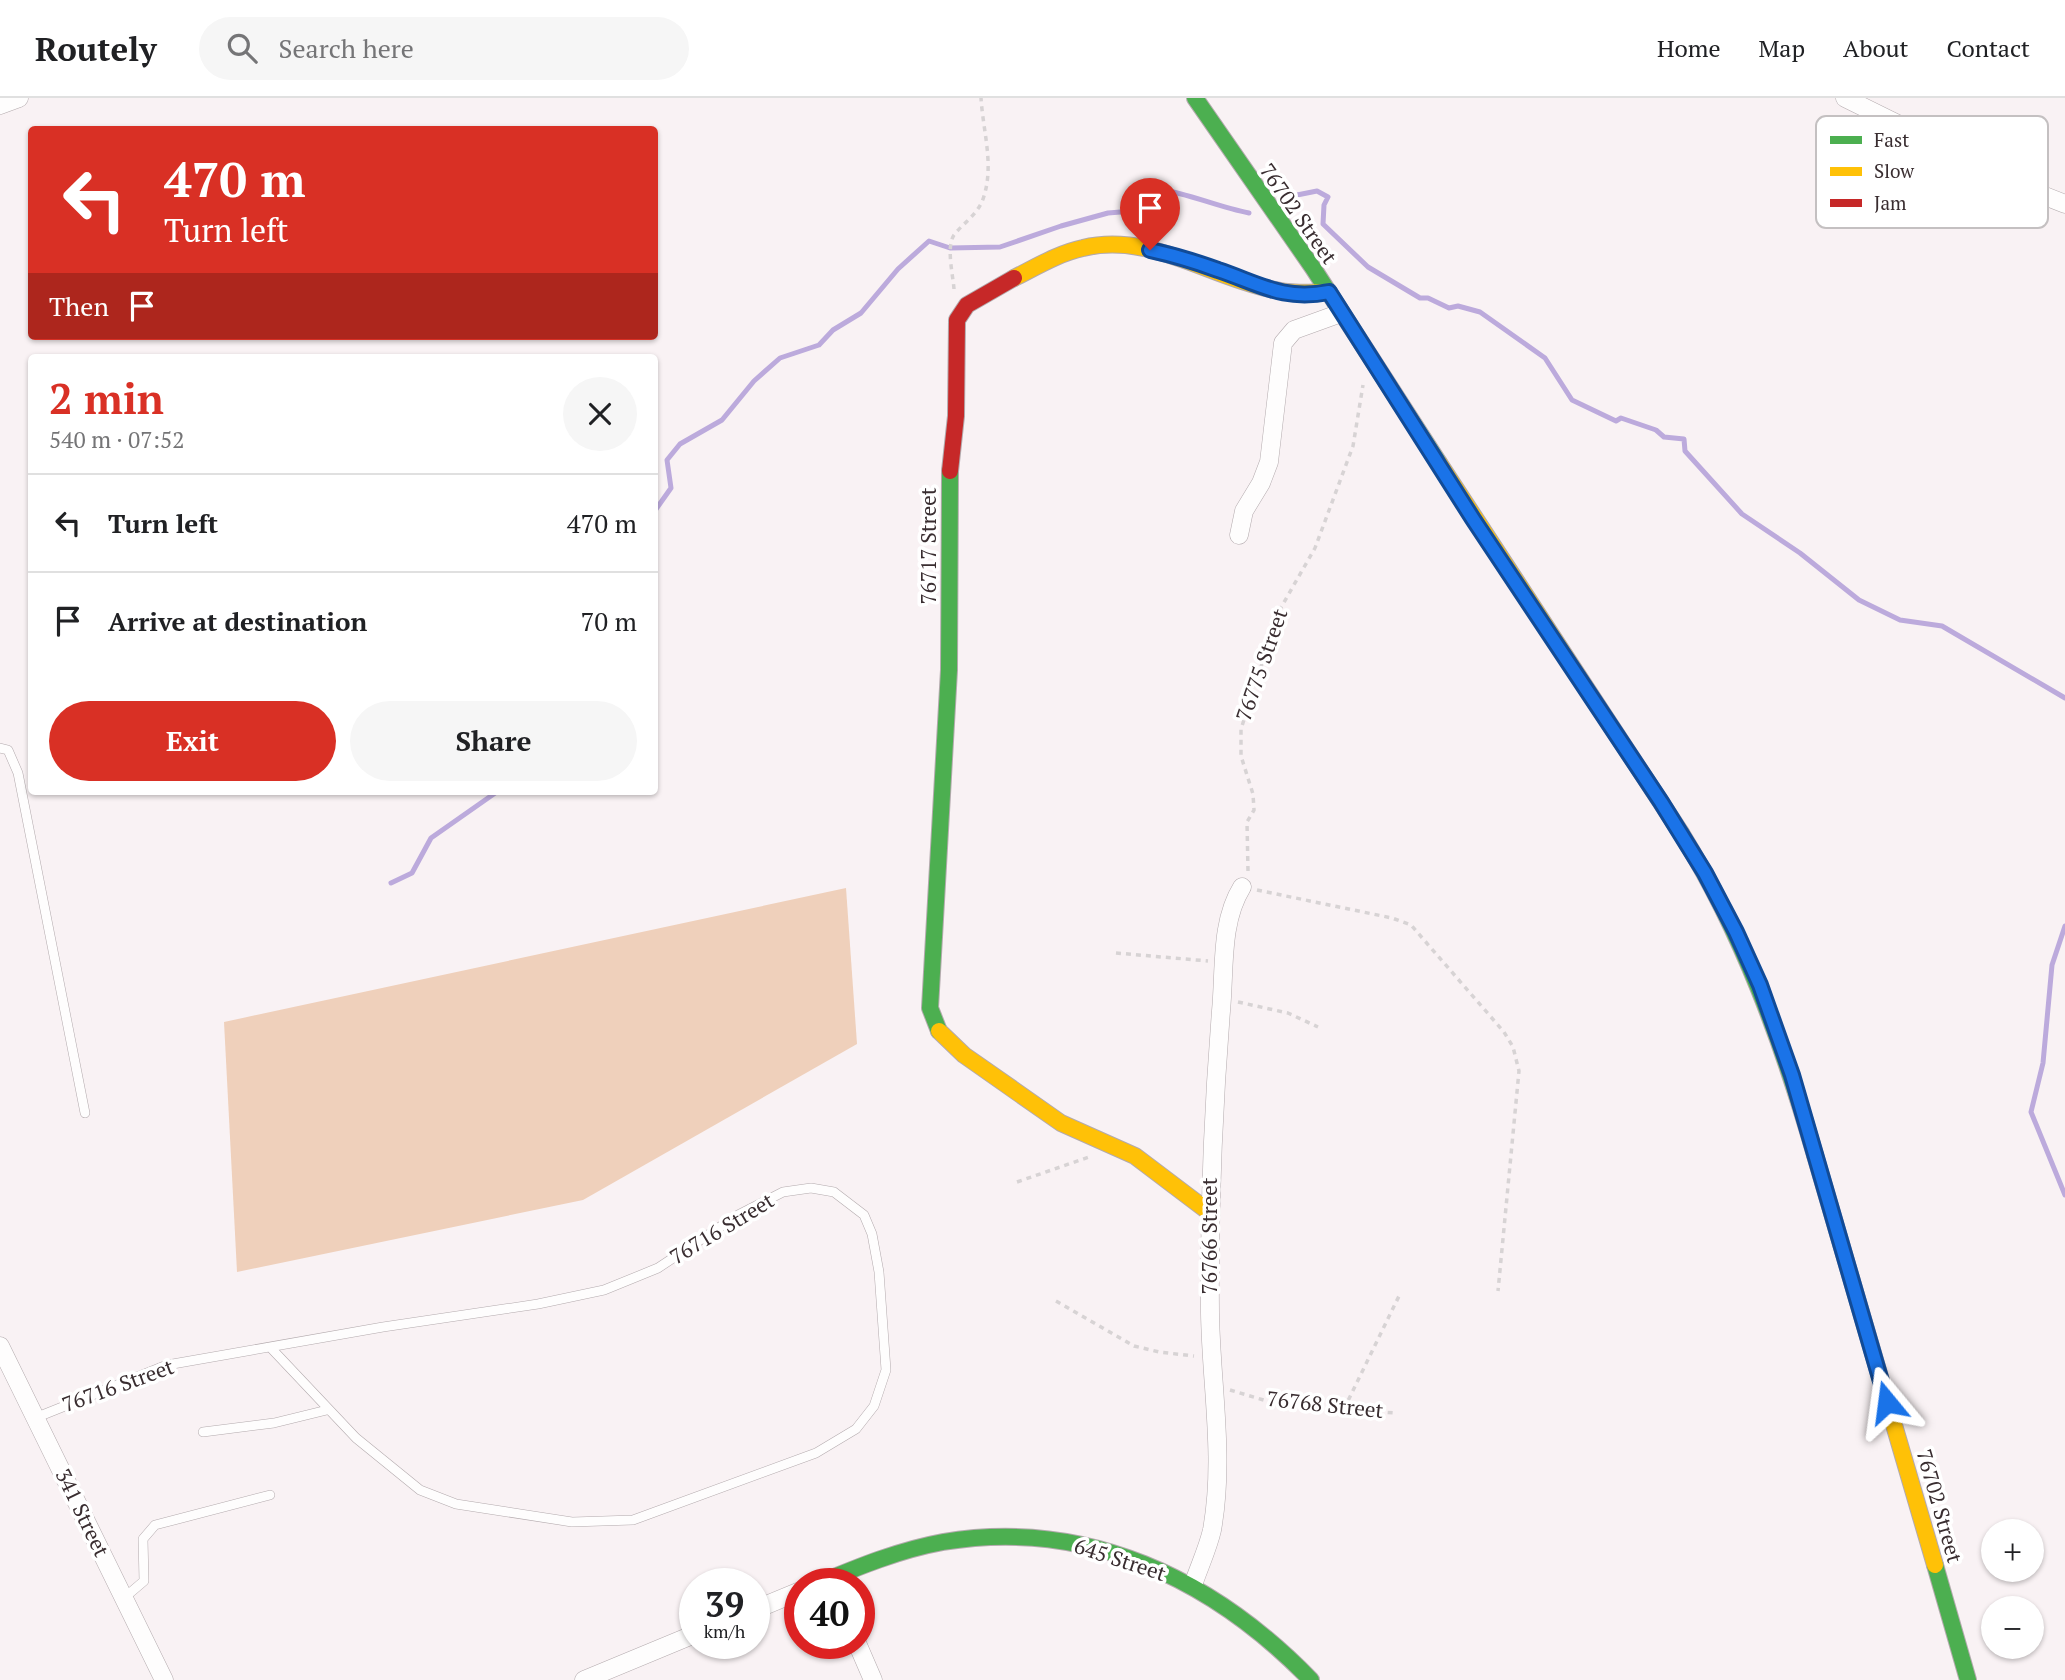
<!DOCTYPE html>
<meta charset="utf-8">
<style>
body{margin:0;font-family:"PT Serif",serif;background:#f6f6f6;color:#202124;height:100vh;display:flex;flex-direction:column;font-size:26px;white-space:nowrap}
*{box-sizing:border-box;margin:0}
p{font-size:23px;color:#757577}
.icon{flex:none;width:38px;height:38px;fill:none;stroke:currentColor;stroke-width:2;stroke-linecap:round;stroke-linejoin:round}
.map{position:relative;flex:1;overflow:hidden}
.details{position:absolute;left:28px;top:256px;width:630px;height:441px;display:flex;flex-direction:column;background:#fff;border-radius:7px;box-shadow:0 2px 5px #0004}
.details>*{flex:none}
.top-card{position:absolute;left:28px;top:28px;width:630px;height:214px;border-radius:7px;box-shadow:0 2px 5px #0004;background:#d93025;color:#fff;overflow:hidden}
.tools{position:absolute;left:1981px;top:1421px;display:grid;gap:14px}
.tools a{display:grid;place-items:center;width:63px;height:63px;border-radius:50%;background:#fff;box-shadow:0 2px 5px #0004;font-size:35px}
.speed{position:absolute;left:679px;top:1470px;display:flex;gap:14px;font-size:35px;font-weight:700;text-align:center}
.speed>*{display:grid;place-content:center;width:91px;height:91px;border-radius:50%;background:#fff;box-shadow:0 2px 5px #0004;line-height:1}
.speed small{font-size:18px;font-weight:400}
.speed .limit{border:10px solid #d22;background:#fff;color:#111}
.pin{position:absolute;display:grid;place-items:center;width:60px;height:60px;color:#fff;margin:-72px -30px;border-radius:50% 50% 50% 0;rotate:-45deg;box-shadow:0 0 7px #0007}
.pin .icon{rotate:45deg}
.me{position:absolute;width:77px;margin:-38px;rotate:344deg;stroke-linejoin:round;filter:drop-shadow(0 0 5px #0008)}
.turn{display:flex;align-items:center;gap:24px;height:147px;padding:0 21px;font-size:32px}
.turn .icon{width:91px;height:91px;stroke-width:2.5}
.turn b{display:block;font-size:49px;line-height:60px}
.then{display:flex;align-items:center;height:66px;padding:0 21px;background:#0003;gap:14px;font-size:26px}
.round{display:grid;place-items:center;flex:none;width:74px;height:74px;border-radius:37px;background:#f6f6f6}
.headline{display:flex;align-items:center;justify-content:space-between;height:119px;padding:0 21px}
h1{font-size:42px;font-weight:800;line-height:52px;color:#d93025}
.button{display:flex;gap:14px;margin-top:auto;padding:14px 21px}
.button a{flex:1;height:80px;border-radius:42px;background:#d93025;color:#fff;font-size:28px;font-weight:800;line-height:80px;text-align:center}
.button a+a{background:#f6f6f6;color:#202124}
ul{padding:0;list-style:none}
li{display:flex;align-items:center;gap:21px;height:98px;padding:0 21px;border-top:2px solid #e0e0e0}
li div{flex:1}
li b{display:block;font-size:26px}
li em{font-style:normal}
header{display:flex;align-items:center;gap:42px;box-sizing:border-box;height:98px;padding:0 35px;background:#fff;border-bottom:2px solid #e0e0e0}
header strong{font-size:33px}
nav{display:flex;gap:38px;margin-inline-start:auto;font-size:24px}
.search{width:490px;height:63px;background:#f6f6f6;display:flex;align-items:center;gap:18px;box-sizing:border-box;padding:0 24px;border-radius:38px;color:#757577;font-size:26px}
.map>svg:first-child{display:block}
</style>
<header>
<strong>Routely</strong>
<div class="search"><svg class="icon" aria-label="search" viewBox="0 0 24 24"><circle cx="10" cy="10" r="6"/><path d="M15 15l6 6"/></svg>Search here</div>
<nav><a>Home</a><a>Map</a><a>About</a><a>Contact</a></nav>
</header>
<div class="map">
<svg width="2065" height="1582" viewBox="0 0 2065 1582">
<rect width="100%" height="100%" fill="#f9f2f4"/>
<path fill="#efd0bb" d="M846 790 857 946 583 1102 237 1174 224 924Z"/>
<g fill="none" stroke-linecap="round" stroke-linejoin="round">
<g stroke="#bcaadc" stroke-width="5">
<path d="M1282 100 1317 93 1328 99 1324 107 1323 126 1368 169 1420 200H1428L1449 210 1458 208 1480 214 1545 260 1572 302 1616 323 1621 320 1656 332 1664 339 1684 341 1685 353 1742 416 1800 455 1859 502 1900 522 1942 528 2065 600"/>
<path d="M654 414 671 390 667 362 680 346 722 322 754 283 780 260 819 247 833 232 861 215 898 171 929 143 950 150 1000 149 1061 128 1108 115 1133 113 1159 91C1190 96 1218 109 1249 115"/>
<path d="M391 785 412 775 431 740 498 693"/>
<path d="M2065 828 2052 867 2043 965 2031 1014 2065 1097"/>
</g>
<defs>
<g id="lane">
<path d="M0 650 8 652 18 675 85 1015"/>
<path d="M35 1320 167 1267 383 1229 538 1206 604 1192 658 1170 738 1117 783 1094 811 1090 834 1094 864 1117 872 1136 879 1174 886 1272 874 1308 856 1331 816 1355 633 1422 572 1424 456 1406 420 1392 356 1340 270 1249"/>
<path d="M203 1334 274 1325 327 1312"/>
<path d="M124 1500 144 1483 143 1441 155 1427 270 1397"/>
</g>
<g id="street">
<path d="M1845 0 1910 32 1944 41 2007 83 2065 106"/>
<path d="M0 7 19 0"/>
<path d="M1239 437 1244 413 1261 385 1269 364 1283 245 1294 232 1341 215"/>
<path d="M0 1248 164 1582"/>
<path d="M1193 1487C1199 1469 1208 1450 1212 1432 1225 1360 1211 1286 1210 1215 1209 1114 1213 1014 1221 913 1225 872 1220 824 1242 789"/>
<path d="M754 1512 800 1493"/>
<path d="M857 1545 873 1582"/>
<path d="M584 1582 695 1536"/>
</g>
<g id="fast">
<path d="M1195 0 1313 170 1439 365"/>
<path d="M1681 735C1743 836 1782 943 1815 1057"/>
<path d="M939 933 930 910 949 572 950 373"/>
<path d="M1935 1467 1968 1582"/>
<path d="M817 1486C858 1469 899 1452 943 1444 1087 1420 1213 1481 1311 1582"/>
</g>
<g id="slow">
<path d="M1014 180C1036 169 1059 155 1083 150 1149 134 1208 178 1270 191 1290 196 1309 195 1329 194"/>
<path d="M1439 365 1681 735"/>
<path d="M939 933 964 957 1061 1025 1135 1058 1209 1114"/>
<path d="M1815 1057 1935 1467"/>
</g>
<path id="jam" d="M950 373 956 318 957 222 967 207 1014 180"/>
</defs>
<use href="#lane" stroke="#b3aaad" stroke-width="10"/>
<use href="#street" stroke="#b3aaad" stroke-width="19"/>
<use href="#fast" stroke="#b3aaad" stroke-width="18"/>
<use href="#slow" stroke="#b3aaad" stroke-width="18"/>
<use href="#jam" stroke="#b3aaad" stroke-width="18"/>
<g stroke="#d7d3d4" stroke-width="3.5" stroke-dasharray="5 5" stroke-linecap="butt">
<path d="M954 191C953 177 946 149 954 137 964 124 979 116 984 98 994 66 983 33 981 0"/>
<path d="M1248 773 1247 724 1254 712 1253 696 1241 658V631L1279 513 1315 450 1353 348 1363 287"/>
<path d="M1257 792 1392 820 1411 827 1504 934 1513 949 1519 973 1498 1193"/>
<path d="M1116 855 1208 863"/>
<path d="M1238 904 1288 915 1318 929"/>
<path d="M1017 1084 1089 1059"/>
<path d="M1056 1203 1134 1248 1159 1254 1194 1258"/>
<path d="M1230 1292 1277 1306 1395 1315"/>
<path d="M1344 1311 1400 1196"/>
</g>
<use href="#lane" stroke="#fefdfd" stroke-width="9"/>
<use href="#street" stroke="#fefdfd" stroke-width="18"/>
<use href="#fast" stroke="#4caf50" stroke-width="16"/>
<use href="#slow" stroke="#ffc107" stroke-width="16"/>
<use href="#jam" stroke="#c62828" stroke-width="16"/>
</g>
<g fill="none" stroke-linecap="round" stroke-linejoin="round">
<defs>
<path id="route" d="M1150 152C1173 157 1196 164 1218 172 1260 186 1283 203 1329 194L1473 421 1661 704 1705 775 1736 834 1760 887 1792 977 1887 1304"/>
</defs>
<use href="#route" stroke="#114b97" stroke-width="18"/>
<use href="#route" stroke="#1a73e8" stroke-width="12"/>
</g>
<g text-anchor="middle" stroke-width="7" stroke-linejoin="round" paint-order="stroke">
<g font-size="21" fill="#392d30" stroke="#fff">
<text transform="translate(1298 116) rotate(55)" y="7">76702 Street</text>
<text transform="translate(929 448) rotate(-90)" y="7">76717 Street</text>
<text transform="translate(1262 567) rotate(-71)" y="7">76775 Street</text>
<text transform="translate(722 1131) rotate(-31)" y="7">76716 Street</text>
<text transform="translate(1210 1138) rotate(-90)" y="7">76766 Street</text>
<text transform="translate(118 1288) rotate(-20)" y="7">76716 Street</text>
<text transform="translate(1325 1307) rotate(6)" y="7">76768 Street</text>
<text transform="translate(1939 1408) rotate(74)" y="7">76702 Street</text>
<text transform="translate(82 1415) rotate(64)" y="7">341 Street</text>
<text transform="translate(1120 1462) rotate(18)" y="7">645 Street</text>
</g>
</g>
<rect x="1816" y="18" width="232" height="112" rx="10" fill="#fff" stroke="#c4c0c1" stroke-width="2"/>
<rect x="1830" y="38" width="32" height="8" fill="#4caf50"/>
<rect x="1830" y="69" width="32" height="9" fill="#ffc107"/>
<rect x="1830" y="101" width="32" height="8" fill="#c62828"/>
<g font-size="19" fill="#392d30">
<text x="1874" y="49">Fast</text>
<text x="1874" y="80">Slow</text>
<text x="1874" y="112">Jam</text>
</g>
</svg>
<div class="tools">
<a>+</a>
<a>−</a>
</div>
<div class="speed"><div>39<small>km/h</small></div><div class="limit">40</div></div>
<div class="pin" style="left:1150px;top:152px;background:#d93025"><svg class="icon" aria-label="arrive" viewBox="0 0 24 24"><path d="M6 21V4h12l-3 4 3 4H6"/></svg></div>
<svg class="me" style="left:1887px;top:1304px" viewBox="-20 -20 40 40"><path d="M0-17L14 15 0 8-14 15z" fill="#1a73e8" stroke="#fff" stroke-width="4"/></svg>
<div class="top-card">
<div class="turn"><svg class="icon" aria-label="left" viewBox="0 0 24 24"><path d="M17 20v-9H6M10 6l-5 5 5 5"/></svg><div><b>470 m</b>Turn left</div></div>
<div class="then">Then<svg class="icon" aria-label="arrive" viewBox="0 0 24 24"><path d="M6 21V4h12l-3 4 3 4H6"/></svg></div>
</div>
<section class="details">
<div class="headline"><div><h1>2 min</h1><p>540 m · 07:52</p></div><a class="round"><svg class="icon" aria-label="close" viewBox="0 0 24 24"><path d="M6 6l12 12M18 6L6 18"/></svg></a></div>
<ul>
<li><svg class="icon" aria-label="left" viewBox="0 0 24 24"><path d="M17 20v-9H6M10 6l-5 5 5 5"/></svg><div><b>Turn left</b></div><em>470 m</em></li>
<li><svg class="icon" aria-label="arrive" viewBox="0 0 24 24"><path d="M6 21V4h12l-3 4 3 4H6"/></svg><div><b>Arrive at destination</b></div><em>70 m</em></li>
</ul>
<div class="button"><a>Exit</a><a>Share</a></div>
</section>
</div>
